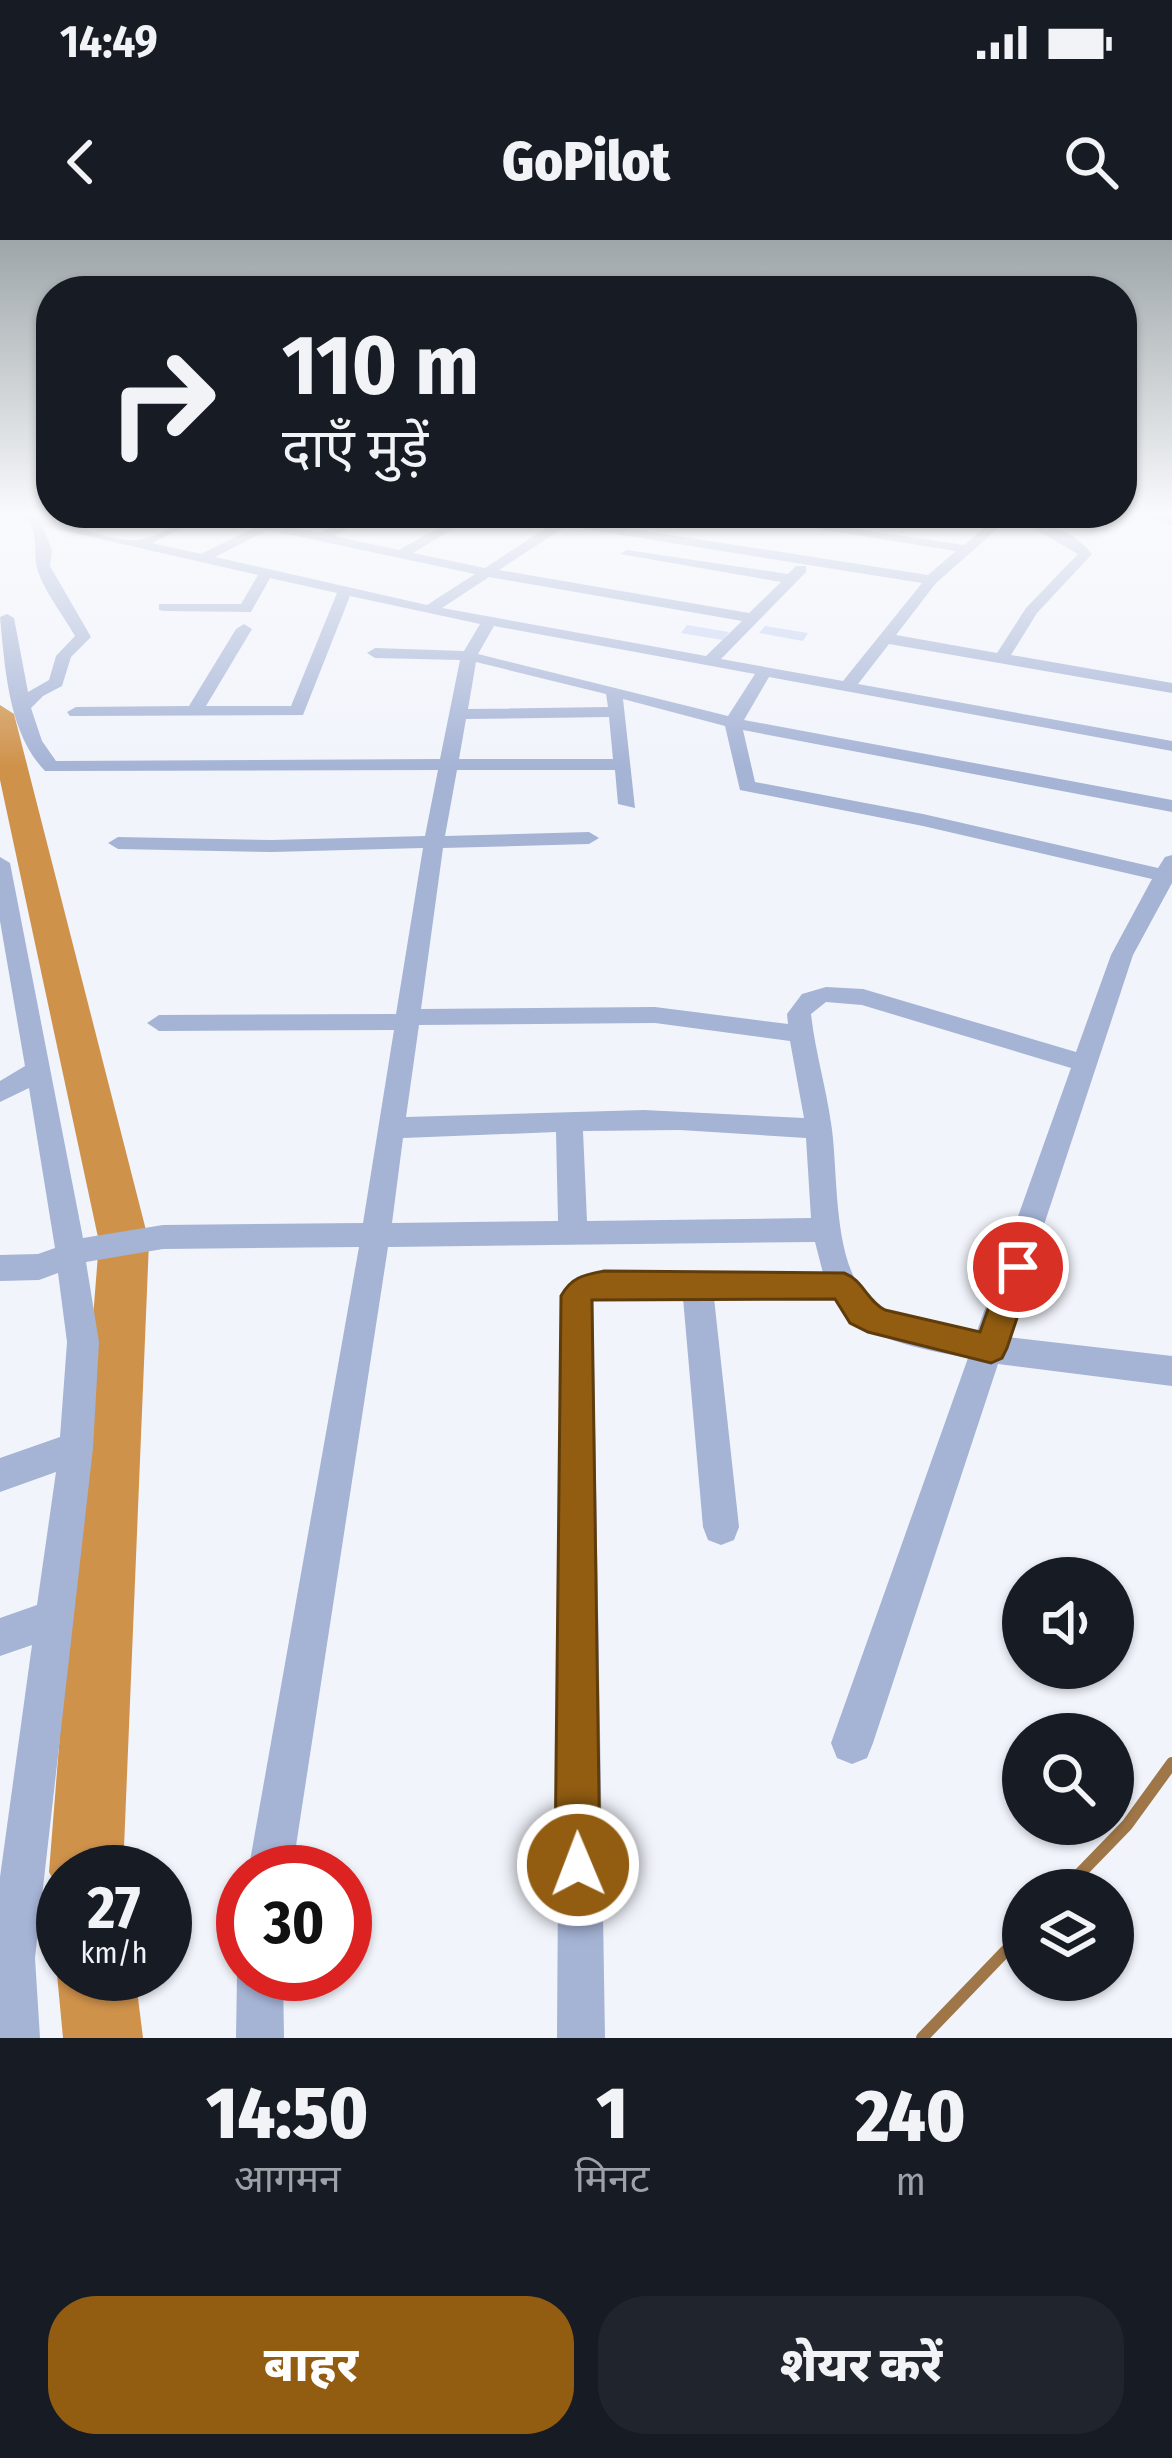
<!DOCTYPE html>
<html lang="hi">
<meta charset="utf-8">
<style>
body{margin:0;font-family:"Fira Sans Condensed","Noto Sans Devanagari",sans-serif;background:#20242c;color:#f1f3f6;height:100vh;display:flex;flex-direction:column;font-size:45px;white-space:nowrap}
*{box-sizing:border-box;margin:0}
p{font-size:39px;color:#9ea1a6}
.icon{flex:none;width:66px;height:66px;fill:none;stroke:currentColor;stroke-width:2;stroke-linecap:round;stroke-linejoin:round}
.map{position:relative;height:1798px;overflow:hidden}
.details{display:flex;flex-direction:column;background:#171b24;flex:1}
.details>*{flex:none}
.top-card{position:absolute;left:36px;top:36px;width:1101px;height:252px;border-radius:48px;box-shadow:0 3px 9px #0004;background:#171b24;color:#f1f3f6;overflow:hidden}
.buttons{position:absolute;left:1002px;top:1317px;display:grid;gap:24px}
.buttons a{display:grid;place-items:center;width:132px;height:132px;border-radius:50%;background:#171b24;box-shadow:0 3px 9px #0004;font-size:60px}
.speed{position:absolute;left:36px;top:1605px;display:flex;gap:24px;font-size:60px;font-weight:700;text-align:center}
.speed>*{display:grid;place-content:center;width:156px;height:156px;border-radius:50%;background:#171b24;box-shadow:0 3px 9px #0004;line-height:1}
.speed small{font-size:30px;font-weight:400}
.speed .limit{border:18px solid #d22;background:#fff;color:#111}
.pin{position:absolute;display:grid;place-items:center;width:102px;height:102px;color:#fff;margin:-51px;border:6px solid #fff;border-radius:50%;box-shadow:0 3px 12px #0007}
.me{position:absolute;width:132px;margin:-66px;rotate:359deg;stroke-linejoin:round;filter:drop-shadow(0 0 9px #0008)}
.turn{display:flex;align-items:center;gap:42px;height:252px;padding:0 48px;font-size:54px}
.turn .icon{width:156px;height:156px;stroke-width:2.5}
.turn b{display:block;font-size:84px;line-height:102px}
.eta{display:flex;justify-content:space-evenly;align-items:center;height:204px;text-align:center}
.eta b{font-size:72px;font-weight:800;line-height:84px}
.action{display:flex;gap:24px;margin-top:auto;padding:24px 48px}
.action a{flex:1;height:138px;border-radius:48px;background:#925d11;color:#fff;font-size:48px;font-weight:800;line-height:138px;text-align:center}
.action a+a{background:#20242c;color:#f1f3f6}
.status{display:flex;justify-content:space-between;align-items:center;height:84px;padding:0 60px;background:#171b24;direction:ltr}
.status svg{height:33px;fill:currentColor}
header{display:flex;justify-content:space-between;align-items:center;height:156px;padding:0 48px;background:#171b24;font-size:54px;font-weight:800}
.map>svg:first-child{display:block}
</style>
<div class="status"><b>14:49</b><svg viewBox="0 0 49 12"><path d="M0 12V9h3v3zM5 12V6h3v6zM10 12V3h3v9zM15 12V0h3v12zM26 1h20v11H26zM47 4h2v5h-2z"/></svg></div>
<header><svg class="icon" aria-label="back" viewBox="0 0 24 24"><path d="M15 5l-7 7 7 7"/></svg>GoPilot<svg class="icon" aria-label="search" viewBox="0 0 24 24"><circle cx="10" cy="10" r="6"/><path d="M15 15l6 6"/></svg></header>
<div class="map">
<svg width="1172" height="1798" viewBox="0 0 1172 1798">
<rect width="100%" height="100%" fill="#f1f4fb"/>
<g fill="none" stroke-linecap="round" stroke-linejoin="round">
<g stroke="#9f7648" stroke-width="12">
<path d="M1064 1650 1127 1585 1172 1523"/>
<path d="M922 1798 1023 1693"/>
</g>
<g fill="#cf924b" fill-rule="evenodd">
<path d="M0 465 14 474 149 1002 123 1632H63V1659L49 1632 99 1002 0 540Z"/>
<path d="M63 1720V1734H135L143 1798H63L57 1734Z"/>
</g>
</g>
<g fill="#c6d3f2">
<path d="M687 385 729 392 723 400 681 393Z"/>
<path d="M765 386 808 393 803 401 759 393Z"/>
</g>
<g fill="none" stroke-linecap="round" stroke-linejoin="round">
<g fill="#a5b3d5" fill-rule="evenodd">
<path d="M21 275C56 275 104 302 136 300 162 298 183 275 210 275L152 303 201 314 280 275 286 279 279 285 320 293 355 275H371L334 296 399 310 461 275H476L413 313 485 328 552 284 513 275H581L576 280 928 335 956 311 730 275H762L964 305 999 275C1030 275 1073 288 1092 314L1037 373 1011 415 1172 443V453L889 404 858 444 1172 501V511L769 437 744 480 1172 560V572L743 490 755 542 923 574 1158 628 1165 617 1172 615V643L1133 715 1007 1097 1172 1116V1146L998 1124 873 1503 867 1518 852 1524 837 1518 831 1503 968 1118C921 1109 862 1100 834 1059L714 1058 739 1287 734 1300 721 1305 708 1300 703 1287 683 1058 593 1060 605 1798H557L562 1056 572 1040 604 1031 823 1033 815 1002 388 1007 292 1632H248L359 1007 163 1009 86 1022 99 1102 93 1208 35 1718 40 1798H0V1637L32 1405 0 1416V1378L37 1365 56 1232 0 1252V1218L60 1197 67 1102 58 1033 39 1040 0 1041V1015L38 1014 55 1008 29 848 0 862V841L25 826 0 681V617L10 623 83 998 163 985 363 983 394 790 159 791 147 783 159 775 396 774 423 608 272 612 118 609 108 603 118 597 272 600 425 596 438 530 45 531C8 493 5 427 0 377L7 374 14 378 28 452 49 440 56 416 75 396C64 376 43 350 37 328 33 309 40 287 21 275ZM1012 276 1078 314 1026 368 997 413 896 395 936 343ZM43 286 258 335 241 364H159V370L164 371 251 372 270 338 337 353 291 466H206L252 389 244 384 236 389 189 466 76 467 67 472 70 476 303 475 350 356 480 384 464 411 375 408 367 413 375 418 460 420 440 519 56 521 42 501 31 468 43 456 62 446 71 417 91 397 50 326 52 311ZM566 286 922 343 843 441 721 419 806 332V326H796L788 334 627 310 620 314 781 342 749 373 499 330ZM268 290 475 334 427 365 215 317ZM489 337 742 381 706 416 442 368ZM494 386 755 434 728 476 478 414ZM476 422 606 454 608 467 468 469ZM623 459 725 486 740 550 923 586 1152 639 1111 715 1076 812 863 749 826 747 802 754 787 774 788 784 655 767 421 769 443 608 589 604 599 598 589 592 445 596 457 530H615L618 564 635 568ZM609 477 613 519H459L466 479ZM826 762 862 765 1071 828 977 1091C945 1085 897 1082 871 1060 831 1027 839 930 831 883 826 847 815 811 811 774ZM655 783 790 801 804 878 644 870 406 877 419 785ZM680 890 806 898 811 978 587 981 583 891ZM556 892 558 981 392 983 403 898Z"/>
<path d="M1152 275 1172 277V286L1154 278Z"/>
<path d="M243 1719V1734H283L284 1798H236L237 1734Z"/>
</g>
</g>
<linearGradient id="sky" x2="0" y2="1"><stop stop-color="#9ea6a9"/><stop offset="0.52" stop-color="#f9fafd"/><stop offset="1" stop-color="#f9fafd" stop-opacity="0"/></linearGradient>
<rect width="1172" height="527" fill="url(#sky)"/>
<path fill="#925d11" stroke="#5f3c0b" stroke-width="3" d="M1018 1014 1029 1018 1034 1027 1007 1108 1002 1118 991 1123 868 1092 850 1083 835 1059 592 1060 600 1625 593 1641 578 1648 562 1641 555 1625 561 1056C571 1037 584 1035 604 1031L844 1033C863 1040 867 1061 885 1070L980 1092 1003 1027 1008 1018Z"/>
</svg>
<div class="buttons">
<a><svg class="icon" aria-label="sound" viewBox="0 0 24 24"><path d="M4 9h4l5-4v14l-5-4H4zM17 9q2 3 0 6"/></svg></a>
<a><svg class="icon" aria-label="search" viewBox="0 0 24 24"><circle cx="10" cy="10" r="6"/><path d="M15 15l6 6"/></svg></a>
<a><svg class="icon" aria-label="layers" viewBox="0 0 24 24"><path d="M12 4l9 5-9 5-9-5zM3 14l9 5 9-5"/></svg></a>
</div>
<div class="speed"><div>27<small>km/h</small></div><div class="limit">30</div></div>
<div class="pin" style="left:1018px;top:1027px;background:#d93025"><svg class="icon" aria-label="arrive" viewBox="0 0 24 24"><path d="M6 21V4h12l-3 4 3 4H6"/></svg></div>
<svg class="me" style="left:578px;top:1625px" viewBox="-20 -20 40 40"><circle r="17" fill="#925d11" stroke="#fff" stroke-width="3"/><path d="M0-11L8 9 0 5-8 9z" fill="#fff"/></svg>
<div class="top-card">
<div class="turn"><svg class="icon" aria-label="right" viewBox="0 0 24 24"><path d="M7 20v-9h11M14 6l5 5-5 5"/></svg><div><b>110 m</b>दाएँ मुड़ें</div></div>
</div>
</div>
<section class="details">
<div class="eta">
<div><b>14:50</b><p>आगमन</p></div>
<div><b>1</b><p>मिनट</p></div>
<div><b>240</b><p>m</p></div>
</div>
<div class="action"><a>बाहर</a><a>शेयर करें</a></div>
</section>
